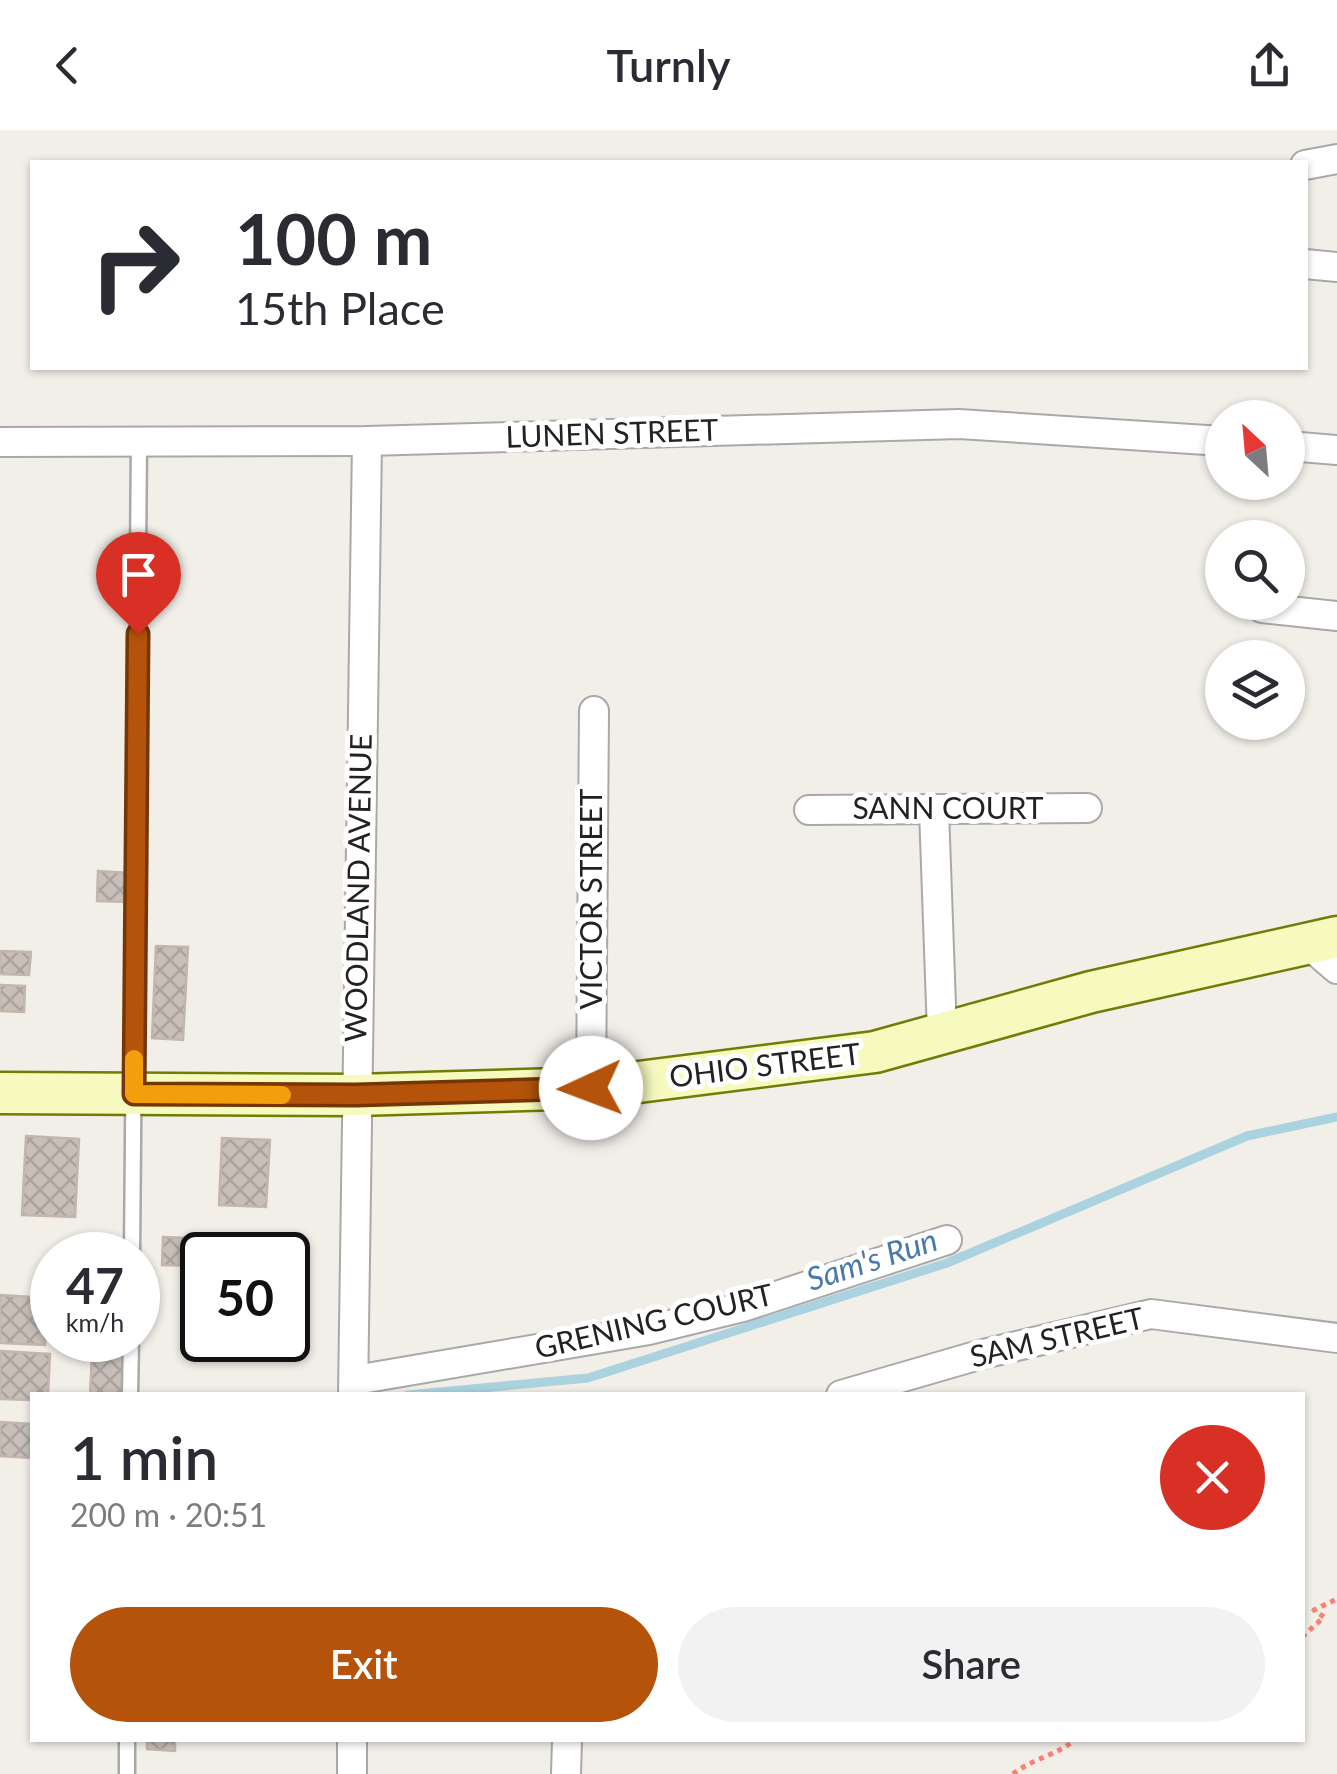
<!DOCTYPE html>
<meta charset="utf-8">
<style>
body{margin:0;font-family:Lato,sans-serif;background:#f2f2f3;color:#2b2b33;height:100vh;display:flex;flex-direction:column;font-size:38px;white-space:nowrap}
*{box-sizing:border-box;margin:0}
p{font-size:32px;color:#7c7c81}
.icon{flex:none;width:55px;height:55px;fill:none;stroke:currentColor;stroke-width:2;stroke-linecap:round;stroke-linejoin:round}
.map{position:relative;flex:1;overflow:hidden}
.side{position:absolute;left:30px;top:1262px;width:1275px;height:350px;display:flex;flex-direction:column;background:#fff;border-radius:0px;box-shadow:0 2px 8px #0004}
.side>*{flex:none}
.top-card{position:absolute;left:30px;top:30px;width:1278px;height:210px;border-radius:0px;box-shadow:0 2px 8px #0004;background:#fff;color:#2b2b33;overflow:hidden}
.needle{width:65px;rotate:334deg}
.tools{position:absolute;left:1205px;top:270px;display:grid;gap:20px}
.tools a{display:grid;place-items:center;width:100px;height:100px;border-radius:50%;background:#fff;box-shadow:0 2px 8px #0004;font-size:50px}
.speed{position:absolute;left:30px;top:1102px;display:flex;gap:20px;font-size:50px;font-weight:700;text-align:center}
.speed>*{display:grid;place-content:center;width:130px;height:130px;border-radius:50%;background:#fff;box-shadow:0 2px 8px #0004;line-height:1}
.speed small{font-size:25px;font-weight:400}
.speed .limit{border:5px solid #111;border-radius:15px;background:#fff;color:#111}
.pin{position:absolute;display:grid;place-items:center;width:85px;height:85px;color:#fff;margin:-102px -42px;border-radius:50% 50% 50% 0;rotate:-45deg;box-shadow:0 0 10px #0007}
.pin .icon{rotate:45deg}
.me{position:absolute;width:110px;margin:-55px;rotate:268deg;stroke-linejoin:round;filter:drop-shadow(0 0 8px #0008)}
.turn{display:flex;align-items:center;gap:35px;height:210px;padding:0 40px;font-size:45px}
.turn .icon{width:130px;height:130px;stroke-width:2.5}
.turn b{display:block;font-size:70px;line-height:85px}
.round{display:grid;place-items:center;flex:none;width:105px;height:105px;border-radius:52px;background:#f2f2f3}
.headline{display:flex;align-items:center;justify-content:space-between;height:170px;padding:0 40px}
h1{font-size:60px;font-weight:600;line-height:75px}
.button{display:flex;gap:20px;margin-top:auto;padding:20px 40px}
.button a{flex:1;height:115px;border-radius:60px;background:#b45309;color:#fff;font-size:40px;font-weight:600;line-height:115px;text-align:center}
.button a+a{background:#f2f2f3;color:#2b2b33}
header{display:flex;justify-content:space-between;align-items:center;height:130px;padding:0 40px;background:#fff;font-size:45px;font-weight:600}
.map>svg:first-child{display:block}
</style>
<header><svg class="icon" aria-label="back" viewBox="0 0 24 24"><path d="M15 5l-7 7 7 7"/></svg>Turnly<svg class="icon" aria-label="share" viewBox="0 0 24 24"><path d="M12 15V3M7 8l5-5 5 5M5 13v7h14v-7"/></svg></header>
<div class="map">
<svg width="1337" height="1644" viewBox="0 0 1337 1644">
<defs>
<pattern id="building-cross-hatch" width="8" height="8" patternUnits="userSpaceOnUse" patternTransform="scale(2.5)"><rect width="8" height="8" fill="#c7bfb8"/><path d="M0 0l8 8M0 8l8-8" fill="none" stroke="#aba49e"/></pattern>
</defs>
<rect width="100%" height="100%" fill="#f2efe9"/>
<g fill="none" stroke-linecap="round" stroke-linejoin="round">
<path stroke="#aad3df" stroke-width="9" d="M408 1265 588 1248 947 1133 1247 1006 1337 987"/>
</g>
<g fill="url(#building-cross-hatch)" stroke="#c4b6ab" stroke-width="2.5">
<path d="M98 741 129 743 128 772 97 771Z"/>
<path d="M156 816 188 817 183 910 152 908Z"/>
<path d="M0 821 31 822 29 845 0 844Z"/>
<path d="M0 855 25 856 24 882 0 881Z"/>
<path d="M26 1006 79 1009 75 1087 22 1085Z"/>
<path d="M222 1008 270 1010 266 1077 219 1075Z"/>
<path d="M163 1107 209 1109 202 1136 162 1135Z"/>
<path d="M0 1165 47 1168 45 1215 0 1213Z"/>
<path d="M0 1221 50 1224 48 1265H32V1270L0 1269Z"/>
<path d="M92 1224 127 1226 126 1265H90Z"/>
<path d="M0 1292 32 1294V1328L0 1326Z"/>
<path d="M147 1610H175V1621L147 1619Z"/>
</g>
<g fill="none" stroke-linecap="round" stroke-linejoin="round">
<defs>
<g id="lane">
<path d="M132 1125 139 312"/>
<path d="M130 1265 131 1210"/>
<path d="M127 1644V1610"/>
</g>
<g id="street">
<path d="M1305 35 1337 29"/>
<path d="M1305 134 1337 137"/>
<path d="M0 312 367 311 959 294 1222 311"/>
<path d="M1288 316 1337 320"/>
<path d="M1262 478 1337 486"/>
<path d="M809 680 1087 678"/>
<path d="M934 680 942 903"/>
<path d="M1309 815 1337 839"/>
<path d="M591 958 594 581"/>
<path d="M355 1250 649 1200 743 1177 947 1110"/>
<path d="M353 1265 367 311"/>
<path d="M841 1265 979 1225 1151 1184 1337 1208"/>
<path d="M352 1610V1644"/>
<path d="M566 1644 567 1610"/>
</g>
<path id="secondary" d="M0 963 356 965 591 958 875 922 1091 862 1337 807"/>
</defs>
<use href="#lane" stroke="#a9a9a9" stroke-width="19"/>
<use href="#street" stroke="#a9a9a9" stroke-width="32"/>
<use href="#secondary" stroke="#707d05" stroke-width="45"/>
<g stroke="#fa8072" stroke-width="5" stroke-dasharray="5 5" stroke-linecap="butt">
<path d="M1302 1507 1324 1487 1314 1480 1337 1469"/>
<path d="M1013 1644C1033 1628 1060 1624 1074 1610"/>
</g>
<use href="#lane" stroke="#fff" stroke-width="14"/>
<use href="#street" stroke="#fff" stroke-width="28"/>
<use href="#secondary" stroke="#f7fabf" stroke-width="40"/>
</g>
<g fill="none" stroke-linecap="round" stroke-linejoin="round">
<defs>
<path id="route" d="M138 504 134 964 356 965 591 958"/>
</defs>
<use href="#route" stroke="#753606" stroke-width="25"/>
<use href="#route" stroke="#b45309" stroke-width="18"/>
<path stroke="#f59e0b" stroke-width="18" d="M134 929V964L282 965"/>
</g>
<g text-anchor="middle" stroke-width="10" stroke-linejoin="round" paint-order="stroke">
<g font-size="30" fill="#222" stroke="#fff">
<text transform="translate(612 304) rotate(-2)" y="10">LUNEN STREET</text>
<text x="948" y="689">SANN COURT</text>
<text transform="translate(359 758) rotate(-89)" y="10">WOODLAND AVENUE</text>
<text transform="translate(592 769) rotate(-90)" y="10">VICTOR STREET</text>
<text transform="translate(765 936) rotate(-7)" y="10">OHIO STREET</text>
<text transform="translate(654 1192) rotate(-13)" y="10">GRENING COURT</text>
<text transform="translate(1057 1208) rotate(-13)" y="10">SAM STREET</text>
</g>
<g font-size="32" font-style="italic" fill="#4a7aab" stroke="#fff">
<text transform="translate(872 1130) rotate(-18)" y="11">Sam's Run</text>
</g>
</g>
</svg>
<div class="tools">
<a><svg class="needle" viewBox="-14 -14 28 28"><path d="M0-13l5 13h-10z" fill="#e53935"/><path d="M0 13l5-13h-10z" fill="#7c7c81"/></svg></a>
<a><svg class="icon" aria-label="search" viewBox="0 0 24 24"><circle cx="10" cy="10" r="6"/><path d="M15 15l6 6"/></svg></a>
<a><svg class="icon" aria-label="layers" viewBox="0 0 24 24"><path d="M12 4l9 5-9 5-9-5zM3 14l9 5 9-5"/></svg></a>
</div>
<div class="speed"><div>47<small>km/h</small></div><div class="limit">50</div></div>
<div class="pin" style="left:138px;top:504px;background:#d93025"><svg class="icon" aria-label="arrive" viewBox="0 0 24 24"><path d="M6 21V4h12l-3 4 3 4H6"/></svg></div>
<svg class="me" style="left:591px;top:958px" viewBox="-20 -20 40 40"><circle r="19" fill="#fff"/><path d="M0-13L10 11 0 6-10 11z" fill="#b45309"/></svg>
<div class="top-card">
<div class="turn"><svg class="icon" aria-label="right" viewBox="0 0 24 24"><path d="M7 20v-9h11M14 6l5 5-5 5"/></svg><div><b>100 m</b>15th Place</div></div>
</div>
<section class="side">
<div class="headline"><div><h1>1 min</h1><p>200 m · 20:51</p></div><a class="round" style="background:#d93025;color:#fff"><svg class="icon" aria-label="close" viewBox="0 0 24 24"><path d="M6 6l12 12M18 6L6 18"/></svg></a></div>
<div class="button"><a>Exit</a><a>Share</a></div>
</section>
</div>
